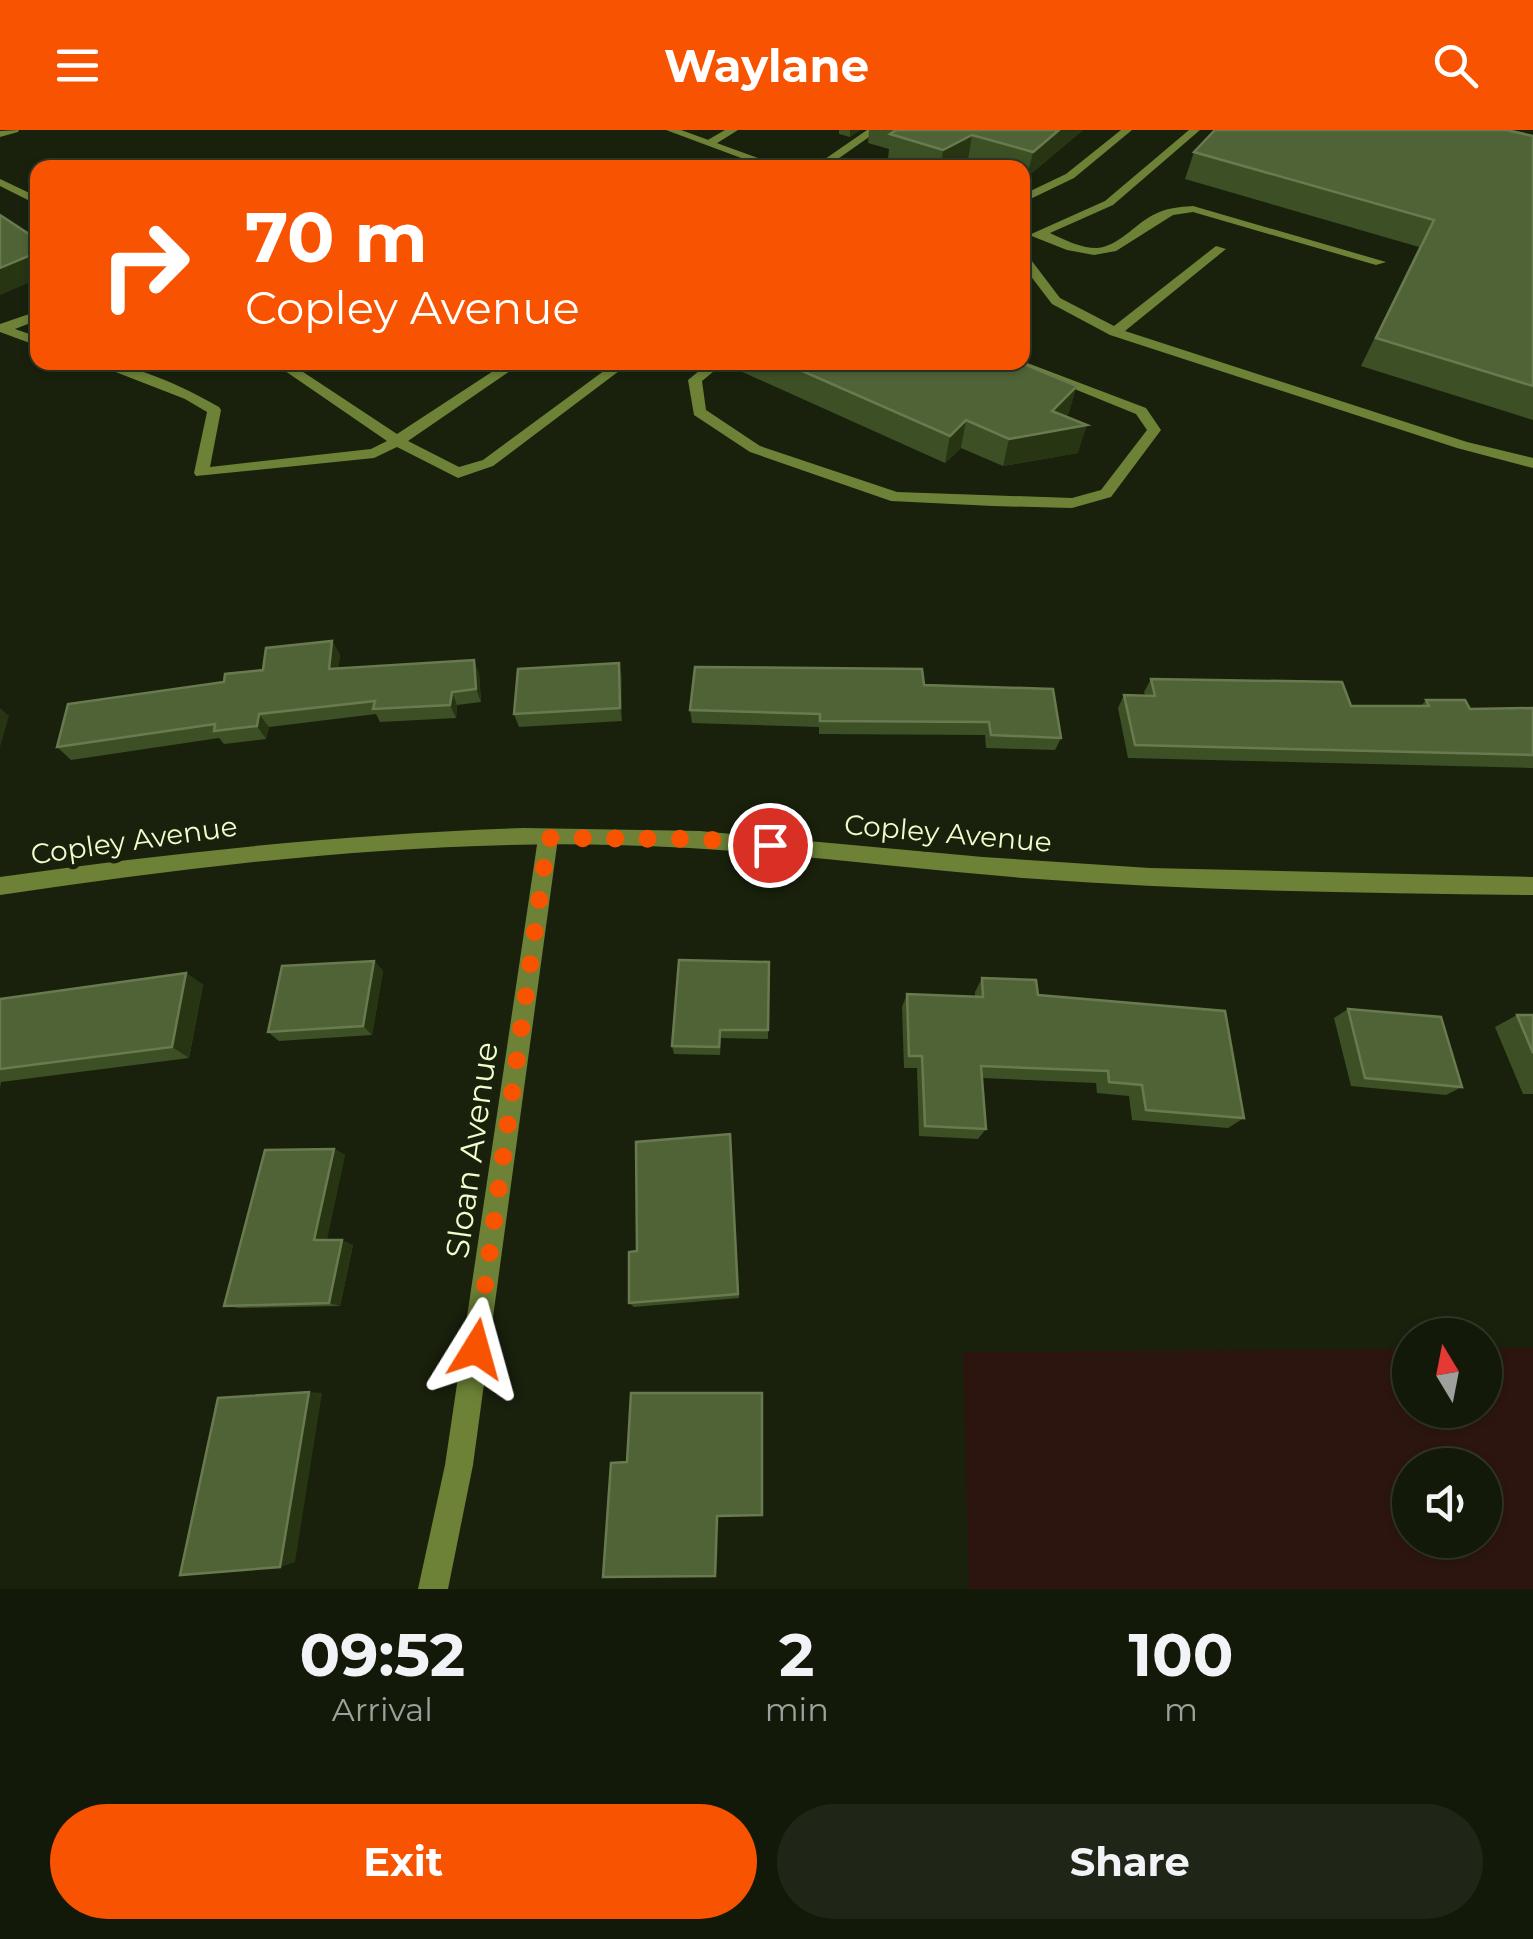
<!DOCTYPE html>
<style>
body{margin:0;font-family:Montserrat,sans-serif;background:#202617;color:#f1f3f6;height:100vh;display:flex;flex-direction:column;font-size:38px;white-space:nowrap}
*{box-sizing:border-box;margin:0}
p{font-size:32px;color:#9da09c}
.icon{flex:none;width:55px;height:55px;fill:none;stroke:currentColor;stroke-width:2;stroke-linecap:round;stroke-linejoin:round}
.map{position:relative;height:1459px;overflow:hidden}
.drawer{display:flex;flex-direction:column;background:#131909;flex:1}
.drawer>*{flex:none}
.banner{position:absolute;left:30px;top:30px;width:1000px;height:210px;border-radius:20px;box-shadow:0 2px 8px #0004,0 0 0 2px #32382a;background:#f85300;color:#fff;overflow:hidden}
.needle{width:65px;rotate:350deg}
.buttons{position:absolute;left:1392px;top:1188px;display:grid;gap:20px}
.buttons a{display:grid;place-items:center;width:110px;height:110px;border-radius:50%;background:#131909;box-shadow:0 2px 8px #0004,0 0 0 2px #32382a;font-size:50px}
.pin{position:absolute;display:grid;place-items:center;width:85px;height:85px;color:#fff;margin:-42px;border:5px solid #fff;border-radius:50%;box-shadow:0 2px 10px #0007}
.me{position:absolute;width:110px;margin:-55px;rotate:8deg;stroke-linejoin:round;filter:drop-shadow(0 0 8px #0008)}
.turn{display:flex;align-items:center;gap:35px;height:210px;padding:0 50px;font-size:45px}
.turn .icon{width:130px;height:130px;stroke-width:2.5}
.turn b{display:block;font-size:70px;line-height:85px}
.eta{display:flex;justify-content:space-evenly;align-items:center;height:170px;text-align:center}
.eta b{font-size:60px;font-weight:700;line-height:70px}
.primary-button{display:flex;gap:20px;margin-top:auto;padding:20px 50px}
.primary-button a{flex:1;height:115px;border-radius:60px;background:#f85300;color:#fff;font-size:40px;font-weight:700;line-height:115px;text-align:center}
.primary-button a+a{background:#202617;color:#f1f3f6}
header{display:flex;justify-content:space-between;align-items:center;height:130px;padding:0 50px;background:#f85300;color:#fff;font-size:45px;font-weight:700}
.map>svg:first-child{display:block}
</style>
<header><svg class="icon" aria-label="menu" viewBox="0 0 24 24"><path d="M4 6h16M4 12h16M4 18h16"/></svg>Waylane<svg class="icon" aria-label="search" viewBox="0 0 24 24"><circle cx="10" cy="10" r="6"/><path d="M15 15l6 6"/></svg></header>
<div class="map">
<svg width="1533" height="1459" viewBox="0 0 1533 1459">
<rect width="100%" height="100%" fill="#19210c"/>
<path fill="#2c150f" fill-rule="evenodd" d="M1485 1218H1533V1459H969L963 1222 1410 1219V1280H1485ZM1410 1335H1485V1410H1410Z"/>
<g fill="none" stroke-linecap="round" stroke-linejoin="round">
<g fill="#6d8236" fill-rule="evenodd">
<path d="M725 0H738L714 15H706V11Z"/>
<path d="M867 0H879L825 38H812Z"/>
<path d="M1121 0H1132L1074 48 1022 73V65L1066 44Z"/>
<path d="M1189 0H1200L1113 75 1050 103C1065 110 1080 118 1097 118 1119 116 1134 95 1153 85 1166 78 1179 77 1193 76L1386 132 1376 135 1193 82 1173 85 1116 121 1094 125 1067 120 1029 105 1105 71Z"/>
<path d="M0 49 38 67V75L0 56Z"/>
<path d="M1216 116 1226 119 1125 201 1467 312 1533 328V338L1457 318 1110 205 1052 174 1023 136 1022 118 1060 168 1114 196Z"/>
<path d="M38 181V190L15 199 38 207V216L0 202V194Z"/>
<path d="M1022 231 1146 278 1161 300 1111 367 1072 378 993 376 891 371 750 322 694 285 688 250 710 232H725L702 251 706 280 760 316 897 362 1072 368 1101 360 1147 300 1136 284 1008 232Z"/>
<path d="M90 232C132 232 182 256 219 277L221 280 210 337 371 319 387 311 272 232H288L397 304 507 232H523L408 311 459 337 483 330 616 232H631L493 336 458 348 397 317 374 328 196 346 194 343 207 282 185 269Z"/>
</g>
<g fill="#6d8236" fill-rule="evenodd">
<path d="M666 0H681L785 38H768Z"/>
<path d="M548 700 555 702 558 708 473 1335 448 1459H418L445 1335 538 708 541 702Z"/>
</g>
<g fill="#6d8236" fill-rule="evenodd">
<path d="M19 0 18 2 0 7V1Z"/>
<path d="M524 698 700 701 983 727 1150 738 1533 747V765C1363 763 1193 761 1023 748 887 737 752 718 615 715 409 710 204 735 0 765V747C174 722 348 704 524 698Z"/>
</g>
</g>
<g fill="#3d5025">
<path d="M839 0H860L850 7 839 4Z"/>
<path d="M869 0H1083L1027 47 1022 46V38H994L968 30 953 38H915L888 29 889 19 868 13Z"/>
<path d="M1533 6V290L1361 236 1419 117 1185 49 1194 22Z"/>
<path d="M738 232H1019L1069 283 1065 287 1078 323 1003 336 961 318 945 333 738 240Z"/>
<path d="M332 511 340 525 338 539 474 530 479 544 481 572 457 575 456 588 380 592 376 584 269 597 266 609 224 614 219 608 71 630 57 617 224 552 263 540Z"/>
<path d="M622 546V591L519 597 514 584Z"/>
<path d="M1151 549 1351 576H1421L1426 570 1470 579 1533 578V638L1128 628 1118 578 1124 565H1145L1144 562Z"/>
<path d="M924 555 1061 608 1055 620 986 618 985 605 819 604V597L692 593 690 580Z"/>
<path d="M374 831 383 841 372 905 279 911 268 902Z"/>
<path d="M769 832 768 909 721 908 720 925 674 924 672 916Z"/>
<path d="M186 843 203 855 189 928 1 952 0 958V869Z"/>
<path d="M982 848 1038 865 1244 988 1228 998 1132 990 1129 966 1097 963 1096 953 982 948 986 999 978 1009 919 1006 917 938H904L902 877 907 864 975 866V862Z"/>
<path d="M1348 879 1462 957 1446 965 1351 956 1334 888Z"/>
<path d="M1517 885H1533V964H1523L1495 897Z"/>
<path d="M731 1014 739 1168 634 1177 629 1173 637 1121Z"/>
<path d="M334 1019 345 1025 326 1110 353 1115 340 1176 239 1178 224 1176Z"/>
</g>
<g fill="#273513">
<path d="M850 0H860L850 7Z"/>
<path d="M1059 0H1083L1027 47 1033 22Z"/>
<path d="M972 5 968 30 953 38H941L943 20Z"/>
<path d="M38 122V149L0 165V138Z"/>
<path d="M1077 256 1069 283 1051 302 1087 295 1078 323 1003 336 1009 309 1052 281Z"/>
<path d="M966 290 961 318 945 333 950 306Z"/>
<path d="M332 511 340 525 337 553 329 539Z"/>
<path d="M474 530 479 544 481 572 476 559Z"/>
<path d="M619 533 622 546V591L620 578Z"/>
<path d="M452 562 457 575 456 588 450 575Z"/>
<path d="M0 578 9 586 0 617Z"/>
<path d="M259 584 269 597 266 609 257 596Z"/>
<path d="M374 831 383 841 372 905 363 896Z"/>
<path d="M186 843 203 855 189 928 172 917Z"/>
<path d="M334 1019 345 1025 326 1115 314 1110Z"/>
<path d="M342 1110 353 1115 340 1176 329 1173Z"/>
<path d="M309 1262 322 1263 295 1432 280 1437Z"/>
<path d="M719 1381 717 1439 715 1446 717 1386Z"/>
</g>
<g fill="#506337" stroke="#697b4e" stroke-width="2.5">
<path d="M896 0H1059L1033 22 972 5 943 20 890 4Z"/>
<path d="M1215 0H1507L1533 6V256L1376 208 1434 90 1194 22Z"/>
<path d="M0 85 38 110V122L0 138Z"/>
<path d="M782 232H1019L1077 256 1052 281 1087 295 1009 309 966 290 950 306Z"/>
<path d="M332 511 329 539 474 530 476 559 452 562 450 575 373 579 375 571 259 584 257 596 214 601 215 594 57 617 68 574 224 552 225 544 263 540 266 518Z"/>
<path d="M619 533 620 578 514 584 518 539Z"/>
<path d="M695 537 922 539 924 555 1053 559 1061 608 991 605 989 592 820 591V584L690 580Z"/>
<path d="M1151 549 1342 552 1351 576H1429L1426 570H1465L1470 579 1533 578V625L1135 615 1124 565 1155 566Z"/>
<path d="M679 830 769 832 768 900H720L719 917 672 916Z"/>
<path d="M374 831 363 896 268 902 282 836Z"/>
<path d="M186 843 172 917 0 939V869Z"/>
<path d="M982 848 1036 850 1038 865 1225 881 1244 988 1146 980 1142 955 1109 952 1108 941 981 936 986 999 925 996 922 926H909L907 864 983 867Z"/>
<path d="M1348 879 1441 887 1462 957 1365 948Z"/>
<path d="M1517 885H1533V923Z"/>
<path d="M730 1004 738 1164 629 1173V1122L637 1121 636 1012Z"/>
<path d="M334 1019 314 1110H342L329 1173 224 1176 265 1020Z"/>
<path d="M309 1262 280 1437 180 1445 218 1268Z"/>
<path d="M631 1263H762V1385L717 1386 715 1446 603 1447 611 1333 627 1332Z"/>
</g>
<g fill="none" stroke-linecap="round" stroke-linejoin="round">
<path stroke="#f85300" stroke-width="18" stroke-dasharray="0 32.4" d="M476 1219 548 708 699 709 770 715"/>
</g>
<g text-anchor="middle" stroke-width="10" stroke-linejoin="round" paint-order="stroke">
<g font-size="28" fill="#eeffcd" stroke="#19210c">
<text transform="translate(948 703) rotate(5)" y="10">Copley Avenue</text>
<text transform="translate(134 710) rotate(-8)" y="10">Copley Avenue</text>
</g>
<g font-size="32" fill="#eeffcd" stroke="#19210c">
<text transform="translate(472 1020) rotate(-82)" y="11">Sloan Avenue</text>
</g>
</g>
</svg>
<div class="buttons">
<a><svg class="needle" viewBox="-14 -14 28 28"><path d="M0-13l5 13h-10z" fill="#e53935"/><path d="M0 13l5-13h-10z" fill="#9da09c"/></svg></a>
<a><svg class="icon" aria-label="sound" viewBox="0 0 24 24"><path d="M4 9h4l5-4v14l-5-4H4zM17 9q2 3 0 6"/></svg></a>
</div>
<div class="pin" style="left:770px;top:715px;background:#d93025"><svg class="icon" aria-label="arrive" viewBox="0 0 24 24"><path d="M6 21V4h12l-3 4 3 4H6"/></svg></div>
<svg class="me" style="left:476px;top:1219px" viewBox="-20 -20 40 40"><path d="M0-17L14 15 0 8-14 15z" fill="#f85300" stroke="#fff" stroke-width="4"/></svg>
<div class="banner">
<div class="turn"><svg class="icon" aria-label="right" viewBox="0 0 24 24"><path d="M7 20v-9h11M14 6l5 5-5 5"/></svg><div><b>70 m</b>Copley Avenue</div></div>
</div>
</div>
<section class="drawer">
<div class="eta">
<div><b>09:52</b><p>Arrival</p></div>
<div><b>2</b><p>min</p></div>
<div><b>100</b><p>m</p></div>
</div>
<div class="primary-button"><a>Exit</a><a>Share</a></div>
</section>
